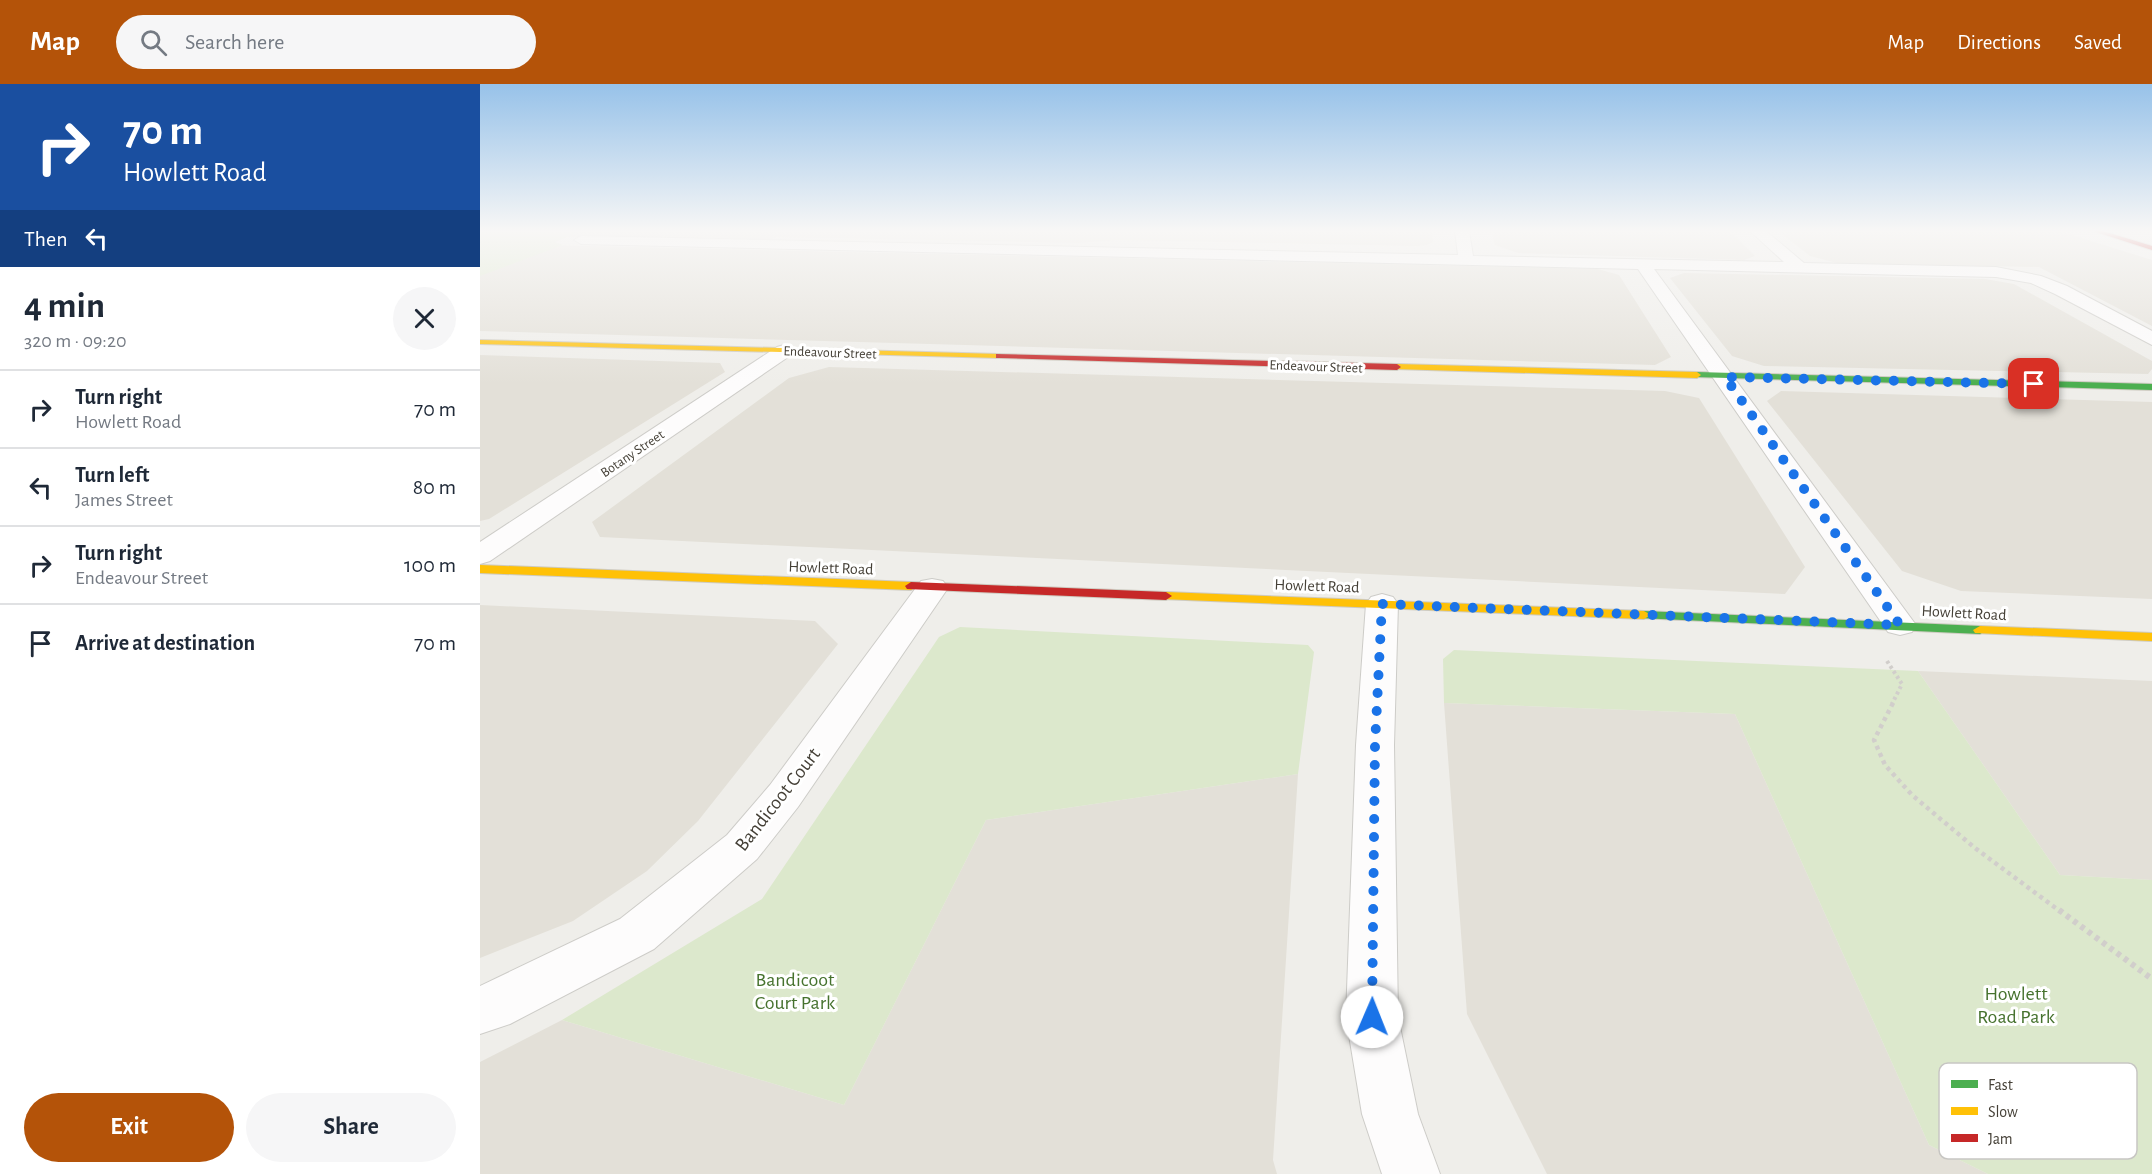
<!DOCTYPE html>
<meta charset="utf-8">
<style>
body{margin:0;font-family:"Alegreya Sans",sans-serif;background:#f6f6f7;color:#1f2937;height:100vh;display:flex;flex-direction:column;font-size:22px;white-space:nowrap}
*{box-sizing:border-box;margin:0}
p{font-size:20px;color:#747a83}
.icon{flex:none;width:33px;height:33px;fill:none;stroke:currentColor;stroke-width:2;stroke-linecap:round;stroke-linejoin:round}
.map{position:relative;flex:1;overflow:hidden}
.details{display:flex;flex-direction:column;background:#fff;width:480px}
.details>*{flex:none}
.banner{background:#1a4fa0;color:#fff;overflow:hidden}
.pin{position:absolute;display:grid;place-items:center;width:51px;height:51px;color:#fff;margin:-26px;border-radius:12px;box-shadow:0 3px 9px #0006}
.me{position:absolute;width:66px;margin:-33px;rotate:1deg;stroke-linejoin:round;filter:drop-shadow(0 0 4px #0008)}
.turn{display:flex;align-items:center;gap:21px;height:126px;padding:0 24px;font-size:27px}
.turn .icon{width:78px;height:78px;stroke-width:2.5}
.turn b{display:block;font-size:42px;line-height:51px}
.then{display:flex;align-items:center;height:57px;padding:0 24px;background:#0003;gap:12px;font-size:22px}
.round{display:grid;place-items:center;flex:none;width:63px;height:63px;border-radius:32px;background:#f6f6f7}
.head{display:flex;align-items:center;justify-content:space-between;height:102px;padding:0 24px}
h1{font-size:36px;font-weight:700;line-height:45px}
.cta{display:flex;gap:12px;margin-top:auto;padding:12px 24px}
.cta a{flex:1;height:69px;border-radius:36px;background:#b45309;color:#fff;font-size:24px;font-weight:700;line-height:69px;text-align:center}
.cta a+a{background:#f6f6f7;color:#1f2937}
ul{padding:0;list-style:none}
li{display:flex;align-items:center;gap:18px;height:78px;padding:0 24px;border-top:2px solid #e0e1e3}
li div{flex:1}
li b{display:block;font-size:22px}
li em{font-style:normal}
header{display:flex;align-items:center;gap:36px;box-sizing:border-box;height:84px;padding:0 30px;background:#b45309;color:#fff}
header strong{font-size:28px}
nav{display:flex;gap:33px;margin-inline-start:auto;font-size:21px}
.search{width:420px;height:54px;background:#f6f6f7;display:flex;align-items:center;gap:15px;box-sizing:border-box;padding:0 21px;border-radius:33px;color:#747a83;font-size:22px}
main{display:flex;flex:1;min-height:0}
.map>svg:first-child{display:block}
</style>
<header>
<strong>Map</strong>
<div class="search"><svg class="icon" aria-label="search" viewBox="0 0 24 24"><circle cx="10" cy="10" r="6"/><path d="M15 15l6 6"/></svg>Search here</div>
<nav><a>Map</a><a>Directions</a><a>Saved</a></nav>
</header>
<main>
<section class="details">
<div class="banner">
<div class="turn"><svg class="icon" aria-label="right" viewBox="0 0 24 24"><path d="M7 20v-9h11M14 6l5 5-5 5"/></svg><div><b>70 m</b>Howlett Road</div></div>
<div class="then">Then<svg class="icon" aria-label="left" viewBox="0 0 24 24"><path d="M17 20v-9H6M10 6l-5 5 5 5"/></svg></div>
</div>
<div class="head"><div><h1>4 min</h1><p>320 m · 09:20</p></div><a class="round"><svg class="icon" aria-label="close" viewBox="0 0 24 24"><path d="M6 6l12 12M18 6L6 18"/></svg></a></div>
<ul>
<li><svg class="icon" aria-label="right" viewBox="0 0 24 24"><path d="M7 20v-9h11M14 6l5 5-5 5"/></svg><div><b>Turn right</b><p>Howlett Road</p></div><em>70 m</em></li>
<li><svg class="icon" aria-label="left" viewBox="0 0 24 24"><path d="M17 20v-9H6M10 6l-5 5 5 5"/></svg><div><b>Turn left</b><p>James Street</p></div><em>80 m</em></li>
<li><svg class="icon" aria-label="right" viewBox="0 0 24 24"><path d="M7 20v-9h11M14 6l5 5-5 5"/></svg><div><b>Turn right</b><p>Endeavour Street</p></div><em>100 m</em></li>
<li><svg class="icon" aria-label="arrive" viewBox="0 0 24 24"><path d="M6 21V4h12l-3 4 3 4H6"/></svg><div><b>Arrive at destination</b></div><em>70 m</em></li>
</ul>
<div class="cta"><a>Exit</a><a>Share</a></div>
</section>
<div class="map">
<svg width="1672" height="1090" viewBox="0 0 1672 1090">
<rect width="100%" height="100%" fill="#efeeea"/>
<g fill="#e3e0d8">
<path d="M0 147H952L953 158 947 161 937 162 637 156 598 159 296 153 288 157 84 153 64 161 1118 185 1139 191 1191 273 1175 281 0 247Z"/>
<path d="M1011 147H1250L1275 172 1264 176 1038 169 1015 161Z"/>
<path d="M1298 147H1579L1672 176V242L1559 183 1357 179 1330 172Z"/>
<path d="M1204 189 1505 195 1534 200 1672 277V285L1668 290 1284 282 1252 272 1190 194Z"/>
<path d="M0 271 240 279 245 288 9 435 0 437Z"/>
<path d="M349 283 1185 307 1219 314 1325 483 1305 510 120 453 112 438 309 294Z"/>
<path d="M1301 307 1672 318V515L1481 507 1422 487 1287 317Z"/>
<path d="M0 521 335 537 358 560 218 737 167 787 93 837 0 874Z"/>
<path d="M1438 587 1672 597V796L1580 791Z"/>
<path d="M964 619 1255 630 1449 1061 1508 1090H1067L987 930Z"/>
<path d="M818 690 793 1076 797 1090H0V978L82 936 364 1021 506 736Z"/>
</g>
<g fill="#dce8cc">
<path d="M0 147 97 149 75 158 83 161 0 192Z"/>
<path d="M480 543 828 561 834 568 818 690 506 736 364 1021 82 936 282 815 459 553Z"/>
<path d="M974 566 1438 587 1580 791 1672 796V1090H1508L1449 1061 1255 630 964 619 963 575Z"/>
</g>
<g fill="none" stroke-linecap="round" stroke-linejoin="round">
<defs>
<g id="street">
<path d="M975 147H989L993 172 1304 178 1270 147H1286L1324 179 1516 183 1561 192 1587 202 1672 247V261L1575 210 1551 199 1516 193 1174 185 1436 541 1432 548 1420 551 1408 548 1158 185 101 160 94 156 101 152 978 171Z"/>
<path d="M304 261 311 263 314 267 311 271 10 477 0 480V458L297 263Z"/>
<path d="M452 495 463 497 468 504 318 723 277 775 174 865 30 940 0 950V902L140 835 247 751 290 701 441 497Z"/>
<path d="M902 510 913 513 918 520 914 661 918 933 938 1030 960 1090H902L882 1030 866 933 876 661 886 520 891 513Z"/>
</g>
<g id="fast">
<path d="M1217 288 1672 300V306L1214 293V289Z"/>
<path d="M1164 527 1500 542 1507 546 1500 550 1159 534 1157 531Z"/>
</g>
<g id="slow">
<path d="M0 256 519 270 523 272 519 274 0 260Z"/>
<path d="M917 280 1217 288 1221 291 1217 294 914 285 913 283Z"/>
<path d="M0 481 431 498 437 502 431 506 0 489Z"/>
<path d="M686 508 1164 527 1171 531 1164 535 681 515 680 512Z"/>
<path d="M1500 542 1672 549V557L1495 549 1493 546Z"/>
</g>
<g id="jam">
<path d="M1613 147H1623L1672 162V166Z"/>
<path d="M516 270 917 280 921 283 917 286 519 274H516Z"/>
<path d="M431 498 686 508 692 512 686 516 427 505 425 502Z"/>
</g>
</defs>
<use href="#street" stroke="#cdccc8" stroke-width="2"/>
<use href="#fast" stroke="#cecbc1" stroke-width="2"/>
<use href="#slow" stroke="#cecbc1" stroke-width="2"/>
<use href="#jam" stroke="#cecbc1" stroke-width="2"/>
<path stroke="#d1cecb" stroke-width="4" stroke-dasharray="3 3" stroke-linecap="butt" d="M1407 577 1422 600 1412 620"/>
<path stroke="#d1cecb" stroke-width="4.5" stroke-dasharray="4 4" stroke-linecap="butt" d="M1413 619 1394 656 1405 681 1432 711 1495 764 1581 828"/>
<path stroke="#d1cecb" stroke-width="6" stroke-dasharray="4.5 4.5" stroke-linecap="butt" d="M1579 826 1672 895"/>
<use href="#street" fill="#fdfcfc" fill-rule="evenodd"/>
<use href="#fast" fill="#4caf50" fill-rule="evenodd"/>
<use href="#slow" fill="#ffc107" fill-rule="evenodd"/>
<use href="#jam" fill="#c62828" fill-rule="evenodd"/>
</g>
<linearGradient id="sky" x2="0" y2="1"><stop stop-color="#97c2e9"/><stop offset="0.49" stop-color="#f8f7f6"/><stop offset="1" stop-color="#f8f7f6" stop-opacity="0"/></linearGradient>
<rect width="1672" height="300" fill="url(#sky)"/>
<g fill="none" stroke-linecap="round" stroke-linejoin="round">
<path stroke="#1a73e8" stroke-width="10" stroke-dasharray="0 18" d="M892 933 895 661 902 520 1420 541 1245 293 1554 300"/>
</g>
<g text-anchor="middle" stroke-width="6" stroke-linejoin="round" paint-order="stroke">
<g font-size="14" fill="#454037" stroke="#fff">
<text transform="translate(350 268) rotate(2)" y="5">Endeavour Street</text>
<text transform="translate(836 282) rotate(2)" y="5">Endeavour Street</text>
<text transform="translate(152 369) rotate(-34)" y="5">Botany Street</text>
</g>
<g font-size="16" fill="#454037" stroke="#fff">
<text transform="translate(351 483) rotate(2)" y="6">Howlett Road</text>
<text transform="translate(837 501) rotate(2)" y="6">Howlett Road</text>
<text transform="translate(1484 528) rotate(3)" y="6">Howlett Road</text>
</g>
<g font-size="20" fill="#454037" stroke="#fff">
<text transform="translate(297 715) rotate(-52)" y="7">Bandicoot Court</text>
</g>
<g font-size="20" fill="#46722e" stroke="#fff">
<text x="315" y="902">Bandicoot<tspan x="315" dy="23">Court Park</tspan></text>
<text x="1536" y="916">Howlett<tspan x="1536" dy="23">Road Park</tspan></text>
</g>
</g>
<rect x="1459" y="979" width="198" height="96" rx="9" fill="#fff" stroke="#c7c6c3" stroke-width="1.5"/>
<rect x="1471" y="996" width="27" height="8" fill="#4caf50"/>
<rect x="1471" y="1023" width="27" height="8" fill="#ffc107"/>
<rect x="1471" y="1050" width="27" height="8" fill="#c62828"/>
<g font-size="16" fill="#454037">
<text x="1508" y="1006">Fast</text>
<text x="1508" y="1033">Slow</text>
<text x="1508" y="1060">Jam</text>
</g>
</svg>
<div class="pin" style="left:1554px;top:300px;background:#d93025"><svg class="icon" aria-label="arrive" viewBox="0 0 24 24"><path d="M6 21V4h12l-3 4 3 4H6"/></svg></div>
<svg class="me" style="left:892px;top:933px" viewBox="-20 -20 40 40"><circle r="19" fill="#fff"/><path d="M0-13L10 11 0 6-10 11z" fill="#1a73e8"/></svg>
</div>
</main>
